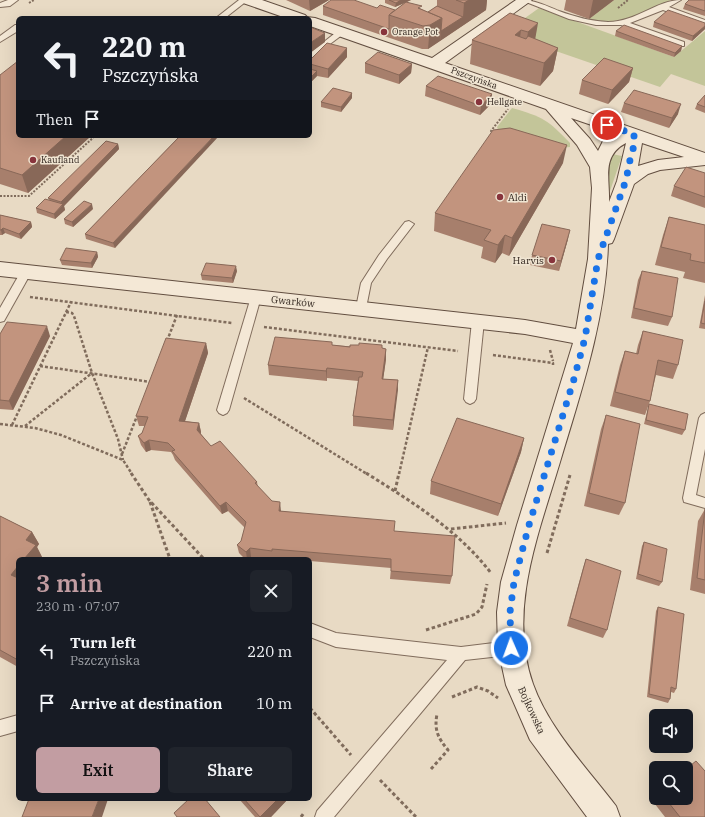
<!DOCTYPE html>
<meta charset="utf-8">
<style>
body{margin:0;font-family:"IBM Plex Serif",serif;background:#20242c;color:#f1f3f6;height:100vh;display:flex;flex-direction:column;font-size:15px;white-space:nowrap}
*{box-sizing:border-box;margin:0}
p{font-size:13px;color:#9ea1a6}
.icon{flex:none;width:22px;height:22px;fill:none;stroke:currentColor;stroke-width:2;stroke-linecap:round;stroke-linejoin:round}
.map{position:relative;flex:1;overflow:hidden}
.panel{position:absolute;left:16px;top:557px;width:296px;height:244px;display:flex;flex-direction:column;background:#171b24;border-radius:6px;box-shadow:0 4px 16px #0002}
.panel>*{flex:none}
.guide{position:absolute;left:16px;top:16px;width:296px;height:122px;border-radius:6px;box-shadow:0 4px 16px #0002;background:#171b24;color:#f1f3f6;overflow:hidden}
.fabs{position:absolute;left:649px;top:709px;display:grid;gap:8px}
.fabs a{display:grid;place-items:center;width:44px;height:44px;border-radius:6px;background:#171b24;box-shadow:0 4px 16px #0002;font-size:20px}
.pin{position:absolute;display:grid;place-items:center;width:34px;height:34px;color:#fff;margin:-17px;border:2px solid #fff;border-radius:50%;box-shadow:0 1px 4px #0007}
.me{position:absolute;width:44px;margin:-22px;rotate:358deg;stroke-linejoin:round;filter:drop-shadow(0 0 3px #0008)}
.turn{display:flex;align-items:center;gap:14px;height:84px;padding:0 20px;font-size:18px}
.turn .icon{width:52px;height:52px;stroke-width:2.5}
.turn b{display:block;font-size:28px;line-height:34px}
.then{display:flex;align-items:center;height:38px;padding:0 20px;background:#0003;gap:8px;font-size:15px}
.round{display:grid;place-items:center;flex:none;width:42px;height:42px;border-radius:6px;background:#20242c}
.headline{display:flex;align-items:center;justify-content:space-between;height:68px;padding:0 20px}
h1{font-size:24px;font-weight:600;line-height:30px;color:#c29da2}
.button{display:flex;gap:8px;margin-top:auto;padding:8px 20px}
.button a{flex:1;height:46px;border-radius:6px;background:#c29da2;color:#111;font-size:16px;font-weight:600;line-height:46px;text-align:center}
.button a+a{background:#20242c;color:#f1f3f6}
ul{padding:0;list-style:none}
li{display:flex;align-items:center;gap:12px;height:52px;padding:0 20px}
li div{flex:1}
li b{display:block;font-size:15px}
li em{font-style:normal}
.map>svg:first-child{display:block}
</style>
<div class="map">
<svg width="705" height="817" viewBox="0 0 705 817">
<rect width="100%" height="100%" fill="#e8dac4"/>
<g fill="#c3c599">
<path d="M614 0H671C641 14 623 26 589 19Z"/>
<path d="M539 8 674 57 705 31V86L671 74 660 87 504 33Z"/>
<path d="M512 108C543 117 547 119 570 143V147L560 148 499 132 497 127Z"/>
<path d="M612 154 622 156 610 191 608 190 606 171Z"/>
</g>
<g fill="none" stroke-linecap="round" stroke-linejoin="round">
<defs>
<g id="lane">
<path d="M8 0H18L10 6 0 7V3Z"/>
<path d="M239 0H248L225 18H216Z"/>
<path d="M521 0C535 0 547 6 559 11 575 17 591 21 608 22 636 22 657 0 681 0L669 7 705 20V25L663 10 630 23 684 42V46H681L621 25H596L569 19Z"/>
<path d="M15 25H18V31L0 42V36Z"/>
<path d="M339 30H345L346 32 310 59V53Z"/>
<path d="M409 221 414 224 387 259 371 283 366 308 365 311H357L356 308 361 283 379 255 405 222Z"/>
<path d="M27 267 31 268 32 271 4 321 0 322V308L23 268Z"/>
<path d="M256 293 260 294 261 297 229 410 227 413 223 415 219 413 217 410 251 297 252 294Z"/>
<path d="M478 317 482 318 484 321 476 399 474 402 470 404 466 402 464 399 472 321 474 318Z"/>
<path d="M705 413V449L696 495 705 498V508L684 502 683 498 699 418 701 415Z"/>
<path d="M310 623 336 633 461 647 511 641 516 643 518 648 516 653 511 655 465 660 334 817H315L317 811 447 660 336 647 310 637Z"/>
<path d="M18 715V731L0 736V720Z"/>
</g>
<path id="secondary" d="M241 0H262L305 15 307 17 315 18 432 58 516 0H532L445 63 705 153V165L660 170 648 174 634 184 614 239 612 243 608 244C606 318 581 392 560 462 539 533 507 610 533 684 549 729 587 768 616 806L620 817H587L530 740 506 685 498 648 497 612 501 582 517 525 573 343 525 334 0 276V262L525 320 576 329 588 259 592 188 590 167 577 145 546 109 310 26V18H286L243 3ZM571 118 618 134 603 141 598 151 590 139ZM626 143 617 181 609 202C610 179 601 156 626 143ZM642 143 684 157 658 160 638 166Z"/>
</defs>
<use href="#lane" stroke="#806c5c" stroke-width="2"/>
<use href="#secondary" stroke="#624e40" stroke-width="2"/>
<g stroke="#806c5c" stroke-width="2" stroke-dasharray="2 1.5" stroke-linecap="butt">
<path d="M29 3 34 0"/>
<path d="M618 8 628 0"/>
<path d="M495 133 491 131 508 109"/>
<path d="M0 196H29L95 136"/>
</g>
<g stroke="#806c5c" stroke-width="2.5" stroke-dasharray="3 2" stroke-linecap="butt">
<path d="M30 297 232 323"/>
<path d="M66 312 72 313 74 316 92 373 118 439 123 460"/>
<path d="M264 327 458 351"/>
<path d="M167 341 177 315"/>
<path d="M550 350 553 361"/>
<path d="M493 355 553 363V365"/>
<path d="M40 366 151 382"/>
<path d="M244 398 367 474"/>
<path d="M0 424 35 428 61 435 123 460 132 474"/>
<path d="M12 425 71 302"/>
<path d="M25 426 92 373"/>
<path d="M122 454 137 416"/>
<path d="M399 474 428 347"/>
</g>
<g stroke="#806c5c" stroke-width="3" stroke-dasharray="3.5 2.5" stroke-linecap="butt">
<path d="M131 473 149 500 204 559"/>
<path d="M366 473C412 502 457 529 491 573"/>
<path d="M395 491 399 473"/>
<path d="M150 502 170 559"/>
<path d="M451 529 506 523"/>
<path d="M547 553 570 475"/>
<path d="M426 630 476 614 482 607 487 584"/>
<path d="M452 697 477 687 488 691 498 698"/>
<path d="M310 708 351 755"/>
<path d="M431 769 448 750C438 738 434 730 437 714"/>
<path d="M380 780 416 817"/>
<path d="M301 817 304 813"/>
</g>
<use href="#lane" fill="#f4e8d6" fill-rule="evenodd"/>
<use href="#secondary" fill="#f4e8d6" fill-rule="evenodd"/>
</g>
<g fill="#a77f6c">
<path d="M286 0H329L310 11Z"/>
<path d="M385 0H411L407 2 428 12 437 6V0H487L486 10 428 49H422L323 15V6L377 8 395 10 405 3 395 7 385 3Z"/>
<path d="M566 0H614L589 19 564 10Z"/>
<path d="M705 0V16L683 9 685 4Z"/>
<path d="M510 13 535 39 558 48 553 71 540 86 470 64 472 40Z"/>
<path d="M654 22 705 23V29L692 41 653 27Z"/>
<path d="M616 31 682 46 681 51 674 57 615 36Z"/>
<path d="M347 57 328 78 317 76 310 83V60Z"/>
<path d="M365 63 412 64 411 73 399 84 365 73Z"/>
<path d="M633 68 629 82 608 104 579 94 582 80Z"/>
<path d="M0 75 18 136H91L28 193 0 184Z"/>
<path d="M426 86 492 94 491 104 480 115 425 96Z"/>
<path d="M705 95V113L695 109 697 104Z"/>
<path d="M352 98 341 112 321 107V102Z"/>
<path d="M624 103 678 114 669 128 621 112Z"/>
<path d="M180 136 115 248 86 239 85 234Z"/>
<path d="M118 144 119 149 64 206 65 210 55 219 37 213 36 208 49 200 48 198Z"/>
<path d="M563 163 509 256 502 253 495 263 481 258 483 247 434 231 435 213Z"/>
<path d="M705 173V208L671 196 674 186Z"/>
<path d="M93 209 73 227 65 224 64 219Z"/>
<path d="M0 215 31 222 32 227 21 239 5 233 2 235H0Z"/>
<path d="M669 217 705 225V283L683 278 685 272 655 265 663 235Z"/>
<path d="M568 239 559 271 530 265 532 255Z"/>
<path d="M97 252 98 257 92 268 62 265 60 260Z"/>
<path d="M237 271 233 283 202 280 201 275Z"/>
<path d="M642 271 672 317 668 326 631 318 638 280Z"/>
<path d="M705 295V329L699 328Z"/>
<path d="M643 331 678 365 673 379 656 375 650 401 645 415 610 406 620 365 625 351 636 354 638 345Z"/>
<path d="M0 334 50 336 13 410 0 409Z"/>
<path d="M332 342V345L386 349V359L383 379 398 380 393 430 353 426V416L358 381 327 378V381L269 375 268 365Z"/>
<path d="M206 343 208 353 185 421 199 423 201 432V434L211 446 257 482 258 487 281 511 394 531 452 576 450 584 390 579 391 568 310 561V559H292L273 557V559H270L251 557 249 559H245L239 553 237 545 241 541 245 528 228 511 222 514 175 460 173 455 171 452 151 450 146 452 141 445 138 436 142 433 145 426H139L136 416Z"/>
<path d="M649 404 685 430 682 435 644 424Z"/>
<path d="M606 415 625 503 619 515 584 506 601 429Z"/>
<path d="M524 438 521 452 498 516 430 494 431 481Z"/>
<path d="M705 509V594L690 590 698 521Z"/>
<path d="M0 516 32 532 39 544 37 547 42 557 41 559H18V667L0 657Z"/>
<path d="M644 542 662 582 659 586 636 579 642 546Z"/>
<path d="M586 559 607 630 603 638 567 626 583 568Z"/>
<path d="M658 607 676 689 674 693 671 692 670 699 668 703 647 697 656 611Z"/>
<path d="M656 793V798H686L705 817H665L651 799Z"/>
<path d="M239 799H288L271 817H255Z"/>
</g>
<g fill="#886858">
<path d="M309 0H329L310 11Z"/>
<path d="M401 0H411L395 7 396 3Z"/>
<path d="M469 0H487L486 10 440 41 441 31 463 17 464 3Z"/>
<path d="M593 0H614L589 19Z"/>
<path d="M442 18 440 41 428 49 430 25Z"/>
<path d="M538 23 534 46 524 56 528 32Z"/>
<path d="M705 26V29L692 41 693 36Z"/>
<path d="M521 30 518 53 515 35Z"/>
<path d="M325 33V42L310 53V43Z"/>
<path d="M682 46 681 51 674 57 675 53Z"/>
<path d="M347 48V57L328 78V69Z"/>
<path d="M558 48 553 71 540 86 544 63Z"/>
<path d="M412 64 411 73 399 84V75Z"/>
<path d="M633 68 629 82 608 104 612 90Z"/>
<path d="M317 71V76L310 83V78Z"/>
<path d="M352 93V98L341 112V107Z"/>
<path d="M492 94 491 104 480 115 481 106Z"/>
<path d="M681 104 678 114 669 128 672 118Z"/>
<path d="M66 136H91L28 193 22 175Z"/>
<path d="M214 136H219L115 248 113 243Z"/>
<path d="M118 144 119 149 64 206 65 210 55 219 54 214 62 206 61 202Z"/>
<path d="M567 145 563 163 509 256 512 238Z"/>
<path d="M92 204 93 209 73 227 72 222Z"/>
<path d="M31 222 32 227 21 239 19 234Z"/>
<path d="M3 228 5 233 2 235 1 230Z"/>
<path d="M570 230 568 239 559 271 561 261Z"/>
<path d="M505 235 502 253 495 263 498 245Z"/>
<path d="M97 252 98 257 92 268 91 263Z"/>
<path d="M236 266 237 271 233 283 232 278Z"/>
<path d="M47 326 50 336 13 410 9 401Z"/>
<path d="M206 343 208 353 182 430 179 421Z"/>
<path d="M386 349V359L382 388V379Z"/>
<path d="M327 368V381L326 371Z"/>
<path d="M398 380V390L393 430V420Z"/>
<path d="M199 423 201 432 199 440 197 430Z"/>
<path d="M524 438 521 452 498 516 501 504Z"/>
<path d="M149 440 151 450 146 452 144 443Z"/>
<path d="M226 502 228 511 222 514 220 506Z"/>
<path d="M280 502 281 511 280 520 279 511Z"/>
<path d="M32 532 39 544 37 547 42 557 41 559H24L26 540Z"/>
<path d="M250 548 251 557 249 559H247L246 552Z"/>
<path d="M18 566V586L11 575Z"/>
<path d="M99 799H108L102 817H92Z"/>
<path d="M278 799H288L271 817H260Z"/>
</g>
<g fill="#c2947e" stroke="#886858">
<path d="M331 0H354L377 8 380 5 395 10 389 15V29L323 6Z"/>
<path d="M389 0H401L396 3Z"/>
<path d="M456 0H469L464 3Z"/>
<path d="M689 0H705V11L685 4Z"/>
<path d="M406 2 422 6 418 8 442 18 430 25 423 26 389 15Z"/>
<path d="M437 6 463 17 441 31 442 18 428 12Z"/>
<path d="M668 10 705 23V26L693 36 654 22Z"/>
<path d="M510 13 538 23 528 32 521 30 515 35 526 39 528 36 558 48 544 63 472 40Z"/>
<path d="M624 25 682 46 675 53 616 31Z"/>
<path d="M310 27 325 33 310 43Z"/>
<path d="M327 43 347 48 328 69 310 64V60Z"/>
<path d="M378 52 412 64 399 75 365 63Z"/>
<path d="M604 58 633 68 612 90 582 80Z"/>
<path d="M18 61V136H66L22 175 0 168V75Z"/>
<path d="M310 69 317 71 310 78Z"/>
<path d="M438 76 492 94 481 106 426 86Z"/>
<path d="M333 88 352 93 341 107 321 102Z"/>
<path d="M634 90 681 104 672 118 624 103Z"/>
<path d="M705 95V107L697 104Z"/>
<path d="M510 128 567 145 512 238 505 235 498 245 484 240 491 230 435 213 493 130Z"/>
<path d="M180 136H214L113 243 85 234Z"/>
<path d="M106 141 118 144 61 202 48 198Z"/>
<path d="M686 167 705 173V197L674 186Z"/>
<path d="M45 199 63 204 54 214 36 208Z"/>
<path d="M84 201 92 204 72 222 64 219Z"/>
<path d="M0 215 31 222 19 234 3 228 1 230H0Z"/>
<path d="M669 217 705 225V263L690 260 691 254 661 247Z"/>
<path d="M542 224 570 230 561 261 532 255Z"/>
<path d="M66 248 97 252 91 263 60 260Z"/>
<path d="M206 263 236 266 232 278 201 275Z"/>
<path d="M642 271 678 278 672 317 634 308Z"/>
<path d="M705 301V324L701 323Z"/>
<path d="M7 322 47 326 9 401 0 400V334Z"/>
<path d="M643 331 683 340 678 365 658 360 650 401 615 392 625 351 638 354Z"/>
<path d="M275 337 332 342V345L350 347V345H359V343L382 345V348L386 349 382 379 398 380 393 420 353 416 359 377H362L363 372 327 368 326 371 268 365Z"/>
<path d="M166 338 206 343 179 421 199 423 197 430 211 446 220 441 257 482 255 483 272 501 280 502 279 511 395 521 394 531 455 536 452 576 391 571V559L272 549V551L250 548 246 552 237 545 241 541 246 522 226 502 220 506 172 451 175 450 168 443 149 440 144 443 138 436 142 433 148 417 136 416Z"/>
<path d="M649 404 688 414 685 430 646 420Z"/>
<path d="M606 415 640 424 625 503 589 493Z"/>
<path d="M457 418 524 438 501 504 431 481Z"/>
<path d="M705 509V580L697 578Z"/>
<path d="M0 516 32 532 26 540 36 545 24 559H18V566L11 575 18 578V660L0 650Z"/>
<path d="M644 542 667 549 662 582 638 574Z"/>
<path d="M586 559 621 571 607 630 570 618Z"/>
<path d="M658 607 684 614 676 689 671 687 670 699 649 694Z"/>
<path d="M696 761 705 771V817H680L665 798H686V769Z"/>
<path d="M29 799H99L92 817H22Z"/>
<path d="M189 799H205L220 817H177L174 813Z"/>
<path d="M244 799H278L260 817Z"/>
</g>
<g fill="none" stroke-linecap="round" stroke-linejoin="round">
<path stroke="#1a73e8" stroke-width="7" stroke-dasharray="0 12.6" d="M511 648 510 612 514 582 529 525 574 379 585 338 598 259 626 180 631 155 634 146V134L607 125"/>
</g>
<g fill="#88343c" stroke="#f0e5d2" stroke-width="1.5">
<circle cx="384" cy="32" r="4"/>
<circle cx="479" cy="102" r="4"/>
<circle cx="33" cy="160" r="4"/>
<circle cx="500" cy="197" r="4"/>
<circle cx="552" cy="260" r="4"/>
</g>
<g text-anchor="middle" stroke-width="3" stroke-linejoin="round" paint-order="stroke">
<g font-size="9" fill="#32261f" stroke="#f0e5d2" text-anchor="start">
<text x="392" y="35">Orange Pot</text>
<text x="487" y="105">Hellgate</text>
<text x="41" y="163">Kaufland</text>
</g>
<g font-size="9" fill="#32261f" stroke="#f0e5d2">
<text transform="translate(474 78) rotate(20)" y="3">Pszczyńska</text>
</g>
<g font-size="10" fill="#32261f" stroke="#f0e5d2" text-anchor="start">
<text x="508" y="201">Aldi</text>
<text x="544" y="264" text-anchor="end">Harvis</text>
</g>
<g font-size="10" fill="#32261f" stroke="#f0e5d2">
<text transform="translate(293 301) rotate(6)" y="4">Gwarków</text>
<text transform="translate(532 710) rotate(65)" y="4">Bojkowska</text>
</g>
</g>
</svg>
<div class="fabs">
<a><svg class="icon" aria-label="sound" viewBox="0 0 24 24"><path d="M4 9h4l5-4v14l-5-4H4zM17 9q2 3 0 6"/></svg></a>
<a><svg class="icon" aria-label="search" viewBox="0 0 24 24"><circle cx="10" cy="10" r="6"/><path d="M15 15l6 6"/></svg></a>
</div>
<div class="pin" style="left:607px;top:125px;background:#d93025"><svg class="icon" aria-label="arrive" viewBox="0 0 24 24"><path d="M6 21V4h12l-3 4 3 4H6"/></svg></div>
<svg class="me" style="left:511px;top:648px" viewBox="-20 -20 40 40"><circle r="17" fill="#1a73e8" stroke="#fff" stroke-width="3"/><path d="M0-11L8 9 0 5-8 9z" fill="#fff"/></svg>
<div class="guide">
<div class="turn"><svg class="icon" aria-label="left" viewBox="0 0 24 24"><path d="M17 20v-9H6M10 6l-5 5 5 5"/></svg><div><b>220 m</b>Pszczyńska</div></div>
<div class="then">Then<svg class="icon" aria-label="arrive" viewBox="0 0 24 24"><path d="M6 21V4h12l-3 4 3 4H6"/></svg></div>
</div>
<section class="panel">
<div class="headline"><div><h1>3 min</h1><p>230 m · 07:07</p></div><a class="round"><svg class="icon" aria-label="close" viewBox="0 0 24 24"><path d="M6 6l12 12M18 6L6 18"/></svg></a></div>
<ul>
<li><svg class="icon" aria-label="left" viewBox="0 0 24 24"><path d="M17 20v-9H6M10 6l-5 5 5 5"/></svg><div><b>Turn left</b><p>Pszczyńska</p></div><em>220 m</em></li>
<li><svg class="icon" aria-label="arrive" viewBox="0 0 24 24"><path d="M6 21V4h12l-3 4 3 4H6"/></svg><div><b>Arrive at destination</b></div><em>10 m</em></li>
</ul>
<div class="button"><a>Exit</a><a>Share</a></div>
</section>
</div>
